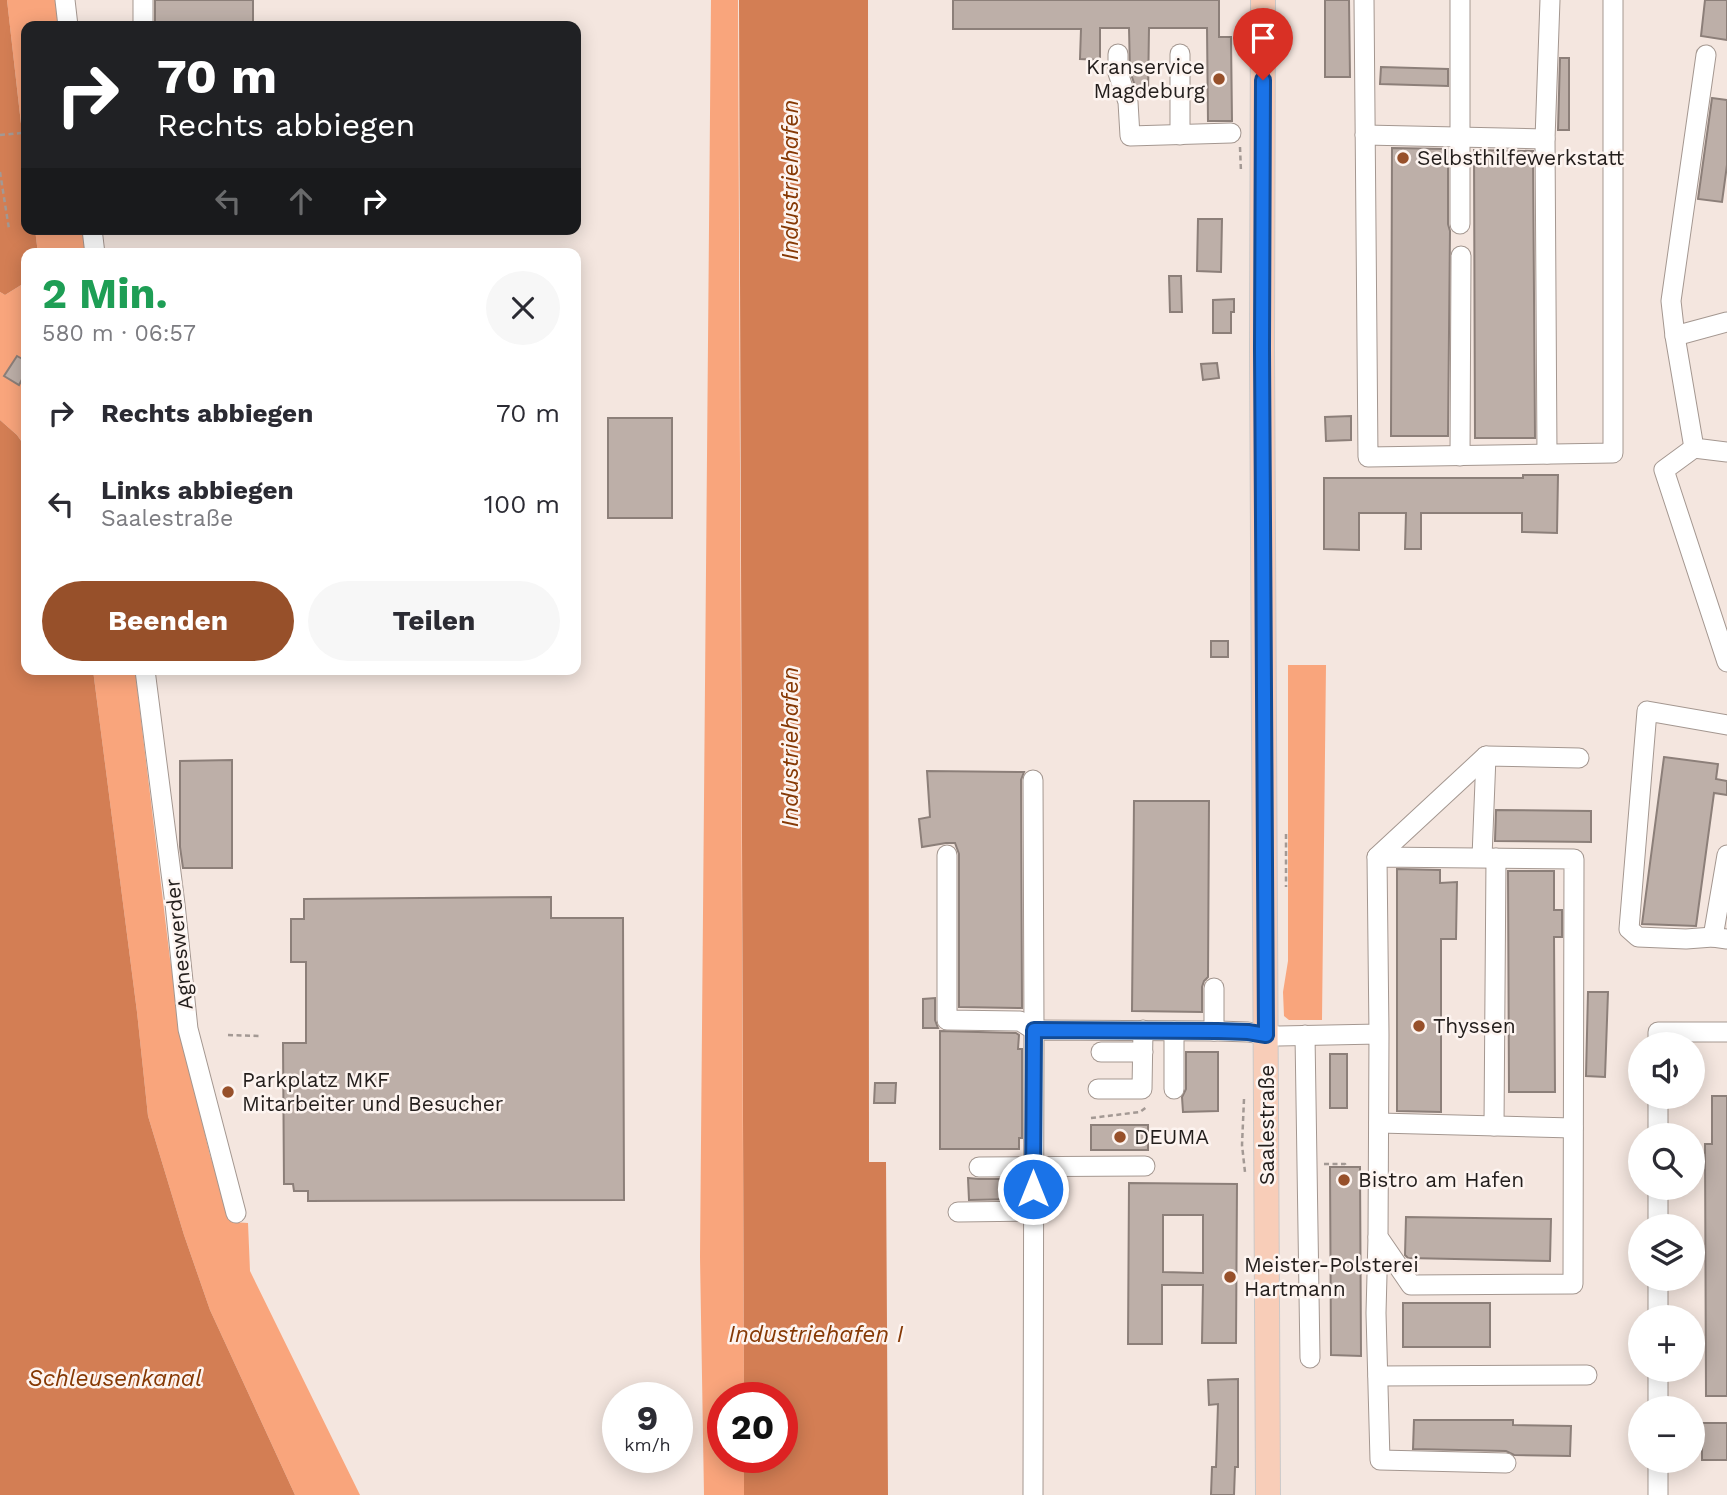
<!DOCTYPE html>
<html lang="de">
<meta charset="utf-8">
<style>
body{margin:0;font-family:"Work Sans",sans-serif;background:#f7f7f7;color:#2b2b33;height:100vh;display:flex;flex-direction:column;font-size:26px;white-space:nowrap}
*{box-sizing:border-box;margin:0}
p{font-size:23px;color:#7c7c81}
.icon{flex:none;width:38px;height:38px;fill:none;stroke:currentColor;stroke-width:2;stroke-linecap:round;stroke-linejoin:round}
.map{position:relative;flex:1;overflow:hidden}
.sheet{position:absolute;left:21px;top:248px;width:560px;height:427px;display:flex;flex-direction:column;background:#fff;border-radius:14px;box-shadow:0 4px 18px #0003}
.sheet>*{flex:none}
.guide{position:absolute;left:21px;top:21px;width:560px;height:214px;border-radius:14px;box-shadow:0 4px 18px #0003;background:#202124;color:#fff;overflow:hidden}
.fabs{position:absolute;left:1628px;top:1032px;display:grid;gap:14px}
.fabs a{display:grid;place-items:center;width:77px;height:77px;border-radius:50%;background:#fff;box-shadow:0 4px 18px #0003;font-size:35px}
.speed{position:absolute;left:602px;top:1382px;display:flex;gap:14px;font-size:35px;font-weight:700;text-align:center}
.speed>*{display:grid;place-content:center;width:91px;height:91px;border-radius:50%;background:#fff;box-shadow:0 4px 18px #0003;line-height:1}
.speed small{font-size:18px;font-weight:400}
.speed .limit{border:10px solid #d22;background:#fff;color:#111}
.pin{position:absolute;display:grid;place-items:center;width:60px;height:60px;color:#fff;margin:-72px -30px;border-radius:50% 50% 50% 0;rotate:-45deg;box-shadow:0 0 7px #0007}
.pin .icon{rotate:45deg}
.me{position:absolute;width:77px;margin:-38px;rotate:0deg;stroke-linejoin:round;filter:drop-shadow(0 0 5px #0008)}
.turn{display:flex;align-items:center;gap:24px;height:147px;padding:0 21px;font-size:32px}
.turn .icon{width:91px;height:91px;stroke-width:2.5}
.turn b{display:block;font-size:49px;line-height:60px}
.lanes{display:flex;align-items:center;height:66px;padding:0 21px;background:#0003;justify-content:center;gap:35px;direction:ltr}
.lanes .off{opacity:.35}
.round{display:grid;place-items:center;flex:none;width:74px;height:74px;border-radius:37px;background:#f7f7f7}
.headline{display:flex;align-items:center;justify-content:space-between;height:119px;padding:0 21px}
h1{font-size:42px;font-weight:700;line-height:52px;color:#1e9e55}
.primary-button{display:flex;gap:14px;margin-top:auto;padding:14px 21px}
.primary-button a{flex:1;height:80px;border-radius:42px;background:#97502a;color:#fff;font-size:28px;font-weight:700;line-height:80px;text-align:center}
.primary-button a+a{background:#f7f7f7;color:#2b2b33}
ul{padding:0;list-style:none}
li{display:flex;align-items:center;gap:21px;height:91px;padding:0 21px}
li div{flex:1}
li b{display:block;font-size:26px}
li em{font-style:normal}
.map>svg:first-child{display:block}
</style>
<div class="map">
<svg width="1727" height="1495" viewBox="0 0 1727 1495">
<rect width="100%" height="100%" fill="#f4e6df"/>
<g fill="#f9a57c">
<path d="M7 0H58L61 26H26V168Z"/>
<path d="M711 0H738L744 1398H723V1458H744V1495H704L700 1257Z"/>
<path d="M35 229H85L87 254H38Z"/>
<path d="M26 282V448L17 435 0 420V292L5 295Z"/>
<path d="M1288 665H1326L1322 1020H1289L1284 1016 1283 992 1288 961Z"/>
<path d="M93 670H135L170 959 198 1105 210 1155 233 1222 248 1223 250 1271 360 1495H295L210 1310 184 1235 148 1116 137 1012Z"/>
</g>
<g fill="#d37e54">
<path d="M0 0H7L26 168V229H35L38 254H26V282L5 295 0 292Z"/>
<path d="M739 0H868L869 1162H886L888 1495H744V1458H782V1398H744Z"/>
<path d="M0 420 17 435 26 448V670H93L137 1012 148 1116 184 1235 210 1310 295 1495H0Z"/>
</g>
<g fill="#bdafa8" stroke="#8c7f79" stroke-width="2" fill-rule="evenodd">
<rect x="155" y="0" width="98" height="26"/>
<path d="M953 0H1219V37H1231L1232 121H1208L1207 28H1149L1148 95H1138L1130 71 1129 28H1100V60L1080 59 1081 29H953Z"/>
<path d="M1325 0H1349L1350 77H1325Z"/>
<path d="M1705 0H1727V40L1701 36Z"/>
<path d="M1560 58H1569V130H1558Z"/>
<path d="M1381 67 1448 69V86L1380 84Z"/>
<path d="M1712 98 1727 100V165L1722 202 1698 199Z"/>
<path d="M1392 148 1448 149V224L1450 231 1448 436H1391Z"/>
<path d="M1474 150 1533 151 1535 438H1475Z"/>
<path d="M1198 219H1222L1221 272 1197 271Z"/>
<path d="M1169 276H1181L1182 312H1170Z"/>
<path d="M1234 299V312H1231V333H1213V300Z"/>
<path d="M17 356 26 361V372L19 385 4 376Z"/>
<path d="M1217 363 1219 378 1203 380 1201 364Z"/>
<path d="M1351 416V440L1326 441 1325 417Z"/>
<rect x="608" y="418" width="64" height="100"/>
<path d="M1523 475H1558L1557 533 1522 532V513H1421V549H1405L1406 513H1359V550L1324 549V478H1523Z"/>
<rect x="1211" y="641" width="17" height="16"/>
<path d="M1664 757 1718 764 1716 779 1727 781V795L1714 793 1696 926 1642 924Z"/>
<path d="M232 760V868H183L180 847V761Z"/>
<path d="M927 771 1024 772 1021 780 1022 1008 959 1007V854L955 843H946L922 847 919 819 930 817Z"/>
<path d="M1134 801H1209L1208 977 1204 981 1202 987V1012L1132 1011Z"/>
<path d="M1496 810 1591 811V842L1495 841Z"/>
<path d="M1397 869 1440 870V883L1457 882 1456 939H1441V1112L1397 1111Z"/>
<path d="M1508 871H1554V910H1562V937H1554L1555 1092H1509Z"/>
<path d="M551 897V918H623L624 1200 308 1201V1191H294L293 1184H284L283 1043H306V962H291V919H304V899Z"/>
<path d="M1588 992H1608L1605 1077 1586 1076Z"/>
<path d="M935 998V1020L938 1028H923V999Z"/>
<path d="M940 1031 1016 1033 1019 1035 1018 1049H1022V1138H1019V1149H940Z"/>
<path d="M1186 1052H1218V1111L1183 1112 1182 1097 1186 1089Z"/>
<rect x="1330" y="1054" width="17" height="54"/>
<path d="M875 1083H896L895 1103H874Z"/>
<path d="M1712 1096H1727V1396H1706L1705 1144H1712Z"/>
<rect x="1091" y="1125" width="57" height="25"/>
<path d="M1330 1167H1360L1361 1356 1331 1355Z"/>
<path d="M968 1178 979 1179H1021V1191H1017V1199L969 1200Z"/>
<path d="M1129 1183 1237 1184 1236 1343H1202L1203 1285H1162V1344H1128ZM1163 1215H1203V1273L1163 1272Z"/>
<path d="M1406 1217 1551 1219 1550 1261 1408 1258 1405 1255Z"/>
<rect x="1403" y="1303" width="87" height="44"/>
<path d="M1238 1379V1467H1235L1234 1495H1211L1212 1467H1216L1218 1404 1209 1405 1208 1380Z"/>
<path d="M1414 1420H1513V1425L1571 1426 1570 1456 1514 1455 1506 1451 1413 1449Z"/>
<rect x="1702" y="1423" width="25" height="37"/>
</g>
<g fill="none" stroke-linecap="round" stroke-linejoin="round">
<defs>
<g id="minor">
<path d="M65 0 68 26"/>
<path d="M1364 0 1368 457 1613 453V0"/>
<path d="M1460 0V224"/>
<path d="M143 26V0"/>
<path d="M1118 54V73L1128 102 1130 136 1231 133"/>
<path d="M1706 55 1671 301 1675 336 1694 448 1727 452"/>
<path d="M1180 135V54"/>
<path d="M1365 135 1545 139"/>
<path d="M92 229 95 254"/>
<path d="M1675 336 1727 322"/>
<path d="M1694 448 1664 470 1727 662"/>
<path d="M1547 454 1545 139 1550 0"/>
<path d="M1460 456 1461 256"/>
<path d="M145 670 175 904 188 1029 236 1213"/>
<path d="M1033 780 1034 1030"/>
<path d="M947 855V1020L1020 1021 1034 1030"/>
<path d="M1727 855 1713 937 1727 939"/>
<path d="M1377 857 1486 756"/>
<path d="M1482 857 1486 756 1579 758"/>
<path d="M1713 937 1686 939 1638 937 1629 929 1647 711 1727 725"/>
<path d="M1174 1031V1089"/>
<path d="M1214 1031V988"/>
<path d="M1305 1035 1310 1358"/>
<path d="M1658 1045V1032H1727"/>
<path d="M1101 1052H1143"/>
<path d="M1098 1089H1142L1143 1030"/>
<path d="M1658 1097V1136"/>
<path d="M1379 1123 1573 1128"/>
<path d="M1494 1126 1496 858"/>
<path d="M979 1167 1145 1166"/>
<path d="M1658 1188V1227"/>
<path d="M958 1212 1033 1211"/>
<path d="M1378 1237 1376 1313 1380 1460 1506 1463"/>
<path d="M1658 1279V1318"/>
<path d="M1658 1370V1409"/>
<path d="M1378 1376 1587 1375"/>
<path d="M1658 1461V1495"/>
<path d="M1033 1495 1034 1030 1218 1031 1248 1032 1267 1035 1279 1036 1379 1034 1378 1237 1411 1285 1573 1284 1574 859 1377 857 1379 1034"/>
</g>
<path id="major" d="M1263 0 1262 349 1268 1495"/>
</defs>
<use href="#minor" stroke="#a49790" stroke-width="21"/>
<use href="#major" stroke="#cac9c9" stroke-width="26"/>
<g stroke="#a39994" stroke-width="2.5" stroke-dasharray="5 3.5" stroke-linecap="butt">
<path d="M0 135 21 133"/>
<path d="M1240 147 1241 172"/>
<path d="M0 172 9 229"/>
<path d="M1286 834V887"/>
<path d="M228 1035 260 1036"/>
<path d="M1244 1099 1242 1145 1245 1172"/>
<path d="M1091 1118 1140 1112 1148 1106"/>
<path d="M1324 1164H1345L1346 1167"/>
</g>
<use href="#minor" stroke="#fff" stroke-width="19"/>
<use href="#major" stroke="#f8cdb8" stroke-width="24"/>
</g>
<g fill="none" stroke-linecap="round" stroke-linejoin="round">
<defs>
<path id="route" d="M1033 1189 1034 1030 1218 1031 1248 1032 1266 1035 1262 349 1263 80"/>
</defs>
<use href="#route" stroke="#114b97" stroke-width="18"/>
<use href="#route" stroke="#1a73e8" stroke-width="12"/>
</g>
<g fill="#97502a" stroke="#fdf4f0" stroke-width="2.5">
<circle cx="1219" cy="79" r="7"/>
<circle cx="1403" cy="158" r="7"/>
<circle cx="1419" cy="1026" r="7"/>
<circle cx="228" cy="1092" r="7"/>
<circle cx="1120" cy="1137" r="7"/>
<circle cx="1344" cy="1180" r="7"/>
<circle cx="1230" cy="1277" r="7"/>
</g>
<g text-anchor="middle" stroke-width="5" stroke-linejoin="round" paint-order="stroke">
<g font-size="21" fill="#231e1c" stroke="#fdf4f0" text-anchor="start">
<text x="1205" y="74" text-anchor="end">Kranservice<tspan x="1205" dy="24">Magdeburg</tspan></text>
<text x="1417" y="165">Selbsthilfewerkstatt</text>
<text x="1433" y="1033">Thyssen</text>
<text x="242" y="1087">Parkplatz MKF<tspan x="242" dy="24">Mitarbeiter und Besucher</tspan></text>
<text x="1134" y="1144">DEUMA</text>
<text x="1358" y="1187">Bistro am Hafen</text>
<text x="1244" y="1272">Meister-Polsterei<tspan x="1244" dy="24">Hartmann</tspan></text>
</g>
<g font-size="21" fill="#231e1c" stroke="#fdf4f0">
<text transform="translate(179 944) rotate(-96)" y="7">Agneswerder</text>
<text transform="translate(1267 1125) rotate(-90)" y="7">Saalestraße</text>
</g>
<g font-size="23" font-style="italic" fill="#853804" stroke="#fdf4f0">
<text transform="translate(790 180) rotate(-90)" y="8">Industriehafen</text>
<text transform="translate(790 747) rotate(-90)" y="8">Industriehafen</text>
<text x="816" y="1342">Industriehafen I</text>
<text x="115" y="1386">Schleusenkanal</text>
</g>
</g>
</svg>
<div class="fabs">
<a><svg class="icon" aria-label="sound" viewBox="0 0 24 24"><path d="M4 9h4l5-4v14l-5-4H4zM17 9q2 3 0 6"/></svg></a>
<a><svg class="icon" aria-label="search" viewBox="0 0 24 24"><circle cx="10" cy="10" r="6"/><path d="M15 15l6 6"/></svg></a>
<a><svg class="icon" aria-label="layers" viewBox="0 0 24 24"><path d="M12 4l9 5-9 5-9-5zM3 14l9 5 9-5"/></svg></a>
<a>+</a>
<a>−</a>
</div>
<div class="speed"><div>9<small>km/h</small></div><div class="limit">20</div></div>
<div class="pin" style="left:1263px;top:80px;background:#d93025"><svg class="icon" aria-label="arrive" viewBox="0 0 24 24"><path d="M6 21V4h12l-3 4 3 4H6"/></svg></div>
<svg class="me" style="left:1033px;top:1189px" viewBox="-20 -20 40 40"><circle r="17" fill="#1a73e8" stroke="#fff" stroke-width="3"/><path d="M0-11L8 9 0 5-8 9z" fill="#fff"/></svg>
<div class="guide">
<div class="turn"><svg class="icon" aria-label="right" viewBox="0 0 24 24"><path d="M7 20v-9h11M14 6l5 5-5 5"/></svg><div><b>70 m</b>Rechts abbiegen</div></div>
<div class="lanes"><svg class="icon off" aria-label="left" viewBox="0 0 24 24"><path d="M17 20v-9H6M10 6l-5 5 5 5"/></svg><svg class="icon off" aria-label="ahead" viewBox="0 0 24 24"><path d="M12 20V5M6 11l6-6 6 6"/></svg><svg class="icon" aria-label="right" viewBox="0 0 24 24"><path d="M7 20v-9h11M14 6l5 5-5 5"/></svg></div>
</div>
<section class="sheet">
<div class="headline"><div><h1>2 Min.</h1><p>580 m · 06:57</p></div><a class="round"><svg class="icon" aria-label="close" viewBox="0 0 24 24"><path d="M6 6l12 12M18 6L6 18"/></svg></a></div>
<ul>
<li><svg class="icon" aria-label="right" viewBox="0 0 24 24"><path d="M7 20v-9h11M14 6l5 5-5 5"/></svg><div><b>Rechts abbiegen</b></div><em>70 m</em></li>
<li><svg class="icon" aria-label="left" viewBox="0 0 24 24"><path d="M17 20v-9H6M10 6l-5 5 5 5"/></svg><div><b>Links abbiegen</b><p>Saalestraße</p></div><em>100 m</em></li>
</ul>
<div class="primary-button"><a>Beenden</a><a>Teilen</a></div>
</section>
</div>
